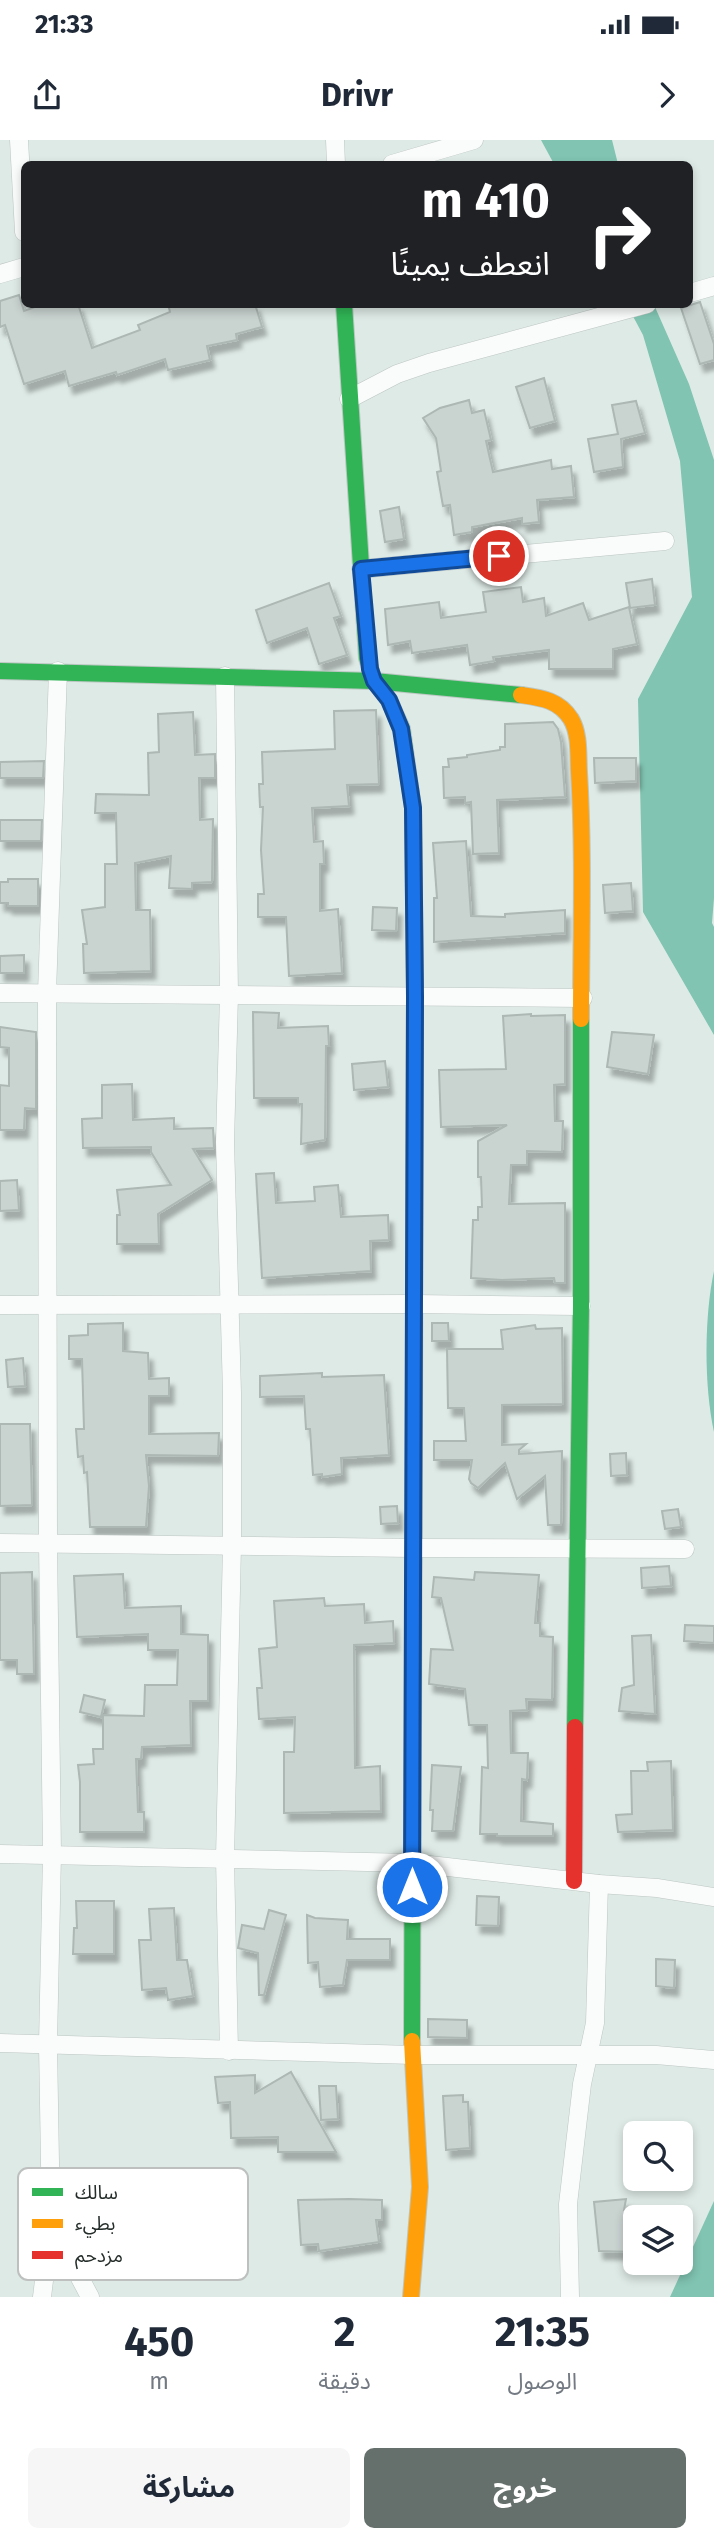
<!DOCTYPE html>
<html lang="ar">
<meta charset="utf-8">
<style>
body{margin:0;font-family:"Fira Sans","Noto Sans Arabic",sans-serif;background:#f6f6f7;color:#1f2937;direction:rtl;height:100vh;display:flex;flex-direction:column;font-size:26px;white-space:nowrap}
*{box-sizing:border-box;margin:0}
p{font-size:23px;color:#747a83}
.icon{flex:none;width:38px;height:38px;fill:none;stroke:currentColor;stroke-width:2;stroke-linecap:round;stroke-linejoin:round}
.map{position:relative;height:2157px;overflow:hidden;direction:ltr}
.side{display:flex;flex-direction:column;background:#fff;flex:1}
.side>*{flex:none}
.banner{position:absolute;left:21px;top:21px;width:672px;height:147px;border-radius:10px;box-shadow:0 4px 10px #0003;direction:rtl;background:#202124;color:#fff;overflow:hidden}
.fabs{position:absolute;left:623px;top:1981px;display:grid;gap:14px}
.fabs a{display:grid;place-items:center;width:70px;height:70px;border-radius:10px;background:#fff;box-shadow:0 4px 10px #0003;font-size:35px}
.pin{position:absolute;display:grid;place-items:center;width:60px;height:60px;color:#fff;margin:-30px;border:4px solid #fff;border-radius:50%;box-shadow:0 2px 7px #0007}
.me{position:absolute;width:77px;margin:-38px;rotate:0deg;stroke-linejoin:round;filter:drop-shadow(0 0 5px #0008)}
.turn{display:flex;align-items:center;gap:24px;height:147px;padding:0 28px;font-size:32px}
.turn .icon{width:91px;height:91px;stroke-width:2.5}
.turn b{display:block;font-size:49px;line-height:60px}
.eta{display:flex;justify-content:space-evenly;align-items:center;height:119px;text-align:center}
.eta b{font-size:42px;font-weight:700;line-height:49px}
.button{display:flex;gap:14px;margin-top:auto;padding:14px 28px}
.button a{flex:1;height:80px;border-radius:10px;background:#656f6c;color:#fff;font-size:28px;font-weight:700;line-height:80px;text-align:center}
.button a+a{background:#f6f6f7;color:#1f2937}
.status{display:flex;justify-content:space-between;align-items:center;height:49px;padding:0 35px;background:#fff;direction:ltr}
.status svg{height:19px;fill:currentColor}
header{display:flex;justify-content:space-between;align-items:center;height:91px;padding:0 28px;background:#fff;font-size:32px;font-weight:700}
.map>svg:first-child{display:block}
</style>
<div class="status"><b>21:33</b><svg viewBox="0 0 49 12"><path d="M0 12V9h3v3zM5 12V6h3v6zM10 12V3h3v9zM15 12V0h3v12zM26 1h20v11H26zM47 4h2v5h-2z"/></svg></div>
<header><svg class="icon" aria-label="forward" viewBox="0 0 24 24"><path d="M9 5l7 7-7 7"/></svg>Drivr<svg class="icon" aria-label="share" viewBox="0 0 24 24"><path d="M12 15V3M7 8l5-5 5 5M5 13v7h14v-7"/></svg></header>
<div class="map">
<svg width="714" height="2157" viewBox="0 0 714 2157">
<defs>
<filter id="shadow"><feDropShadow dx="4.5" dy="8" stdDeviation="2" flood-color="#0004"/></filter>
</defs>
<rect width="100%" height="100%" fill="#deeae6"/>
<g fill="#80c4b1">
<path d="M541 0H612L618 24H554Z"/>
<path d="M627 165 655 167 689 244 714 320V758L712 783 714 787V895L643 772 638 559 692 457 680 321 643 195Z"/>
<path d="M714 1131V1292C704 1247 704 1177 714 1131Z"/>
<path d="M714 2061V2157H670Z"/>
</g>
<g fill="#c9d3d0" stroke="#adb7b3" stroke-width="2" filter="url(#shadow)">
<path d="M19 155 24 171 43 164H78L92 208 140 190 138 185 170 172 168 164H255L262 187 236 194 237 200 207 206 210 220 168 230 165 219 117 235 116 232 69 246 65 231 24 244 5 185 0 187V161Z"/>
<path d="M700 162 714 204V220L700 224 681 168Z"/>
<path d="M544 238 555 281 530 288 516 247Z"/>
<path d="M469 260 472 273 484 270 491 300 486 301 493 332 551 320 552 329 571 326 574 357 537 360 539 382 522 384V378L472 387V392L454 395 450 365 443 366 437 332 441 331 436 298 423 278 440 268Z"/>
<path d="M636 261 645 293 621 299 623 327 594 332 588 299 618 294 612 265Z"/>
<path d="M399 367 404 399 385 402 380 371Z"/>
<path d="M652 439 655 465 630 468 626 443Z"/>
<path d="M329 443 341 476 334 478 347 515 319 524 307 488 267 503 256 470Z"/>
<path d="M521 447 523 462 544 458 546 476 583 463 589 480 629 467 637 504 613 509V529H549V510L493 517 494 521 470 525 467 505 412 513 410 501 388 505 385 469 439 462 441 478 486 472 483 452Z"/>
<path d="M376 570 379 644 347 645 349 666 312 668 314 702 323 701 324 724H320V771L338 769 342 833 289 836 286 777H258V754H264L261 710 263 667H260L259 644H263L262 612 335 609 334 571Z"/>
<path d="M193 572 195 615 215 614V638H199L200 680 213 679 212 742 192 743V749L169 748 171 716 135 723 136 770H150L151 831 84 833 83 804H87L82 770 105 767V724H117L116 673H95L96 654 149 655 148 613 159 612 158 574Z"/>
<path d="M553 582 558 589 561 602 565 657 497 660 499 713 473 714 471 662 465 663V657L444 658 443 627H449L448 619 467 617V615L500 610V607H505V584Z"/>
<path d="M594 618H636V641L595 643Z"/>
<path d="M44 621 43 638H0V622Z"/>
<path d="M0 680H42L41 701H0Z"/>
<path d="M466 701 471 776 505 777V774L565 770V793L434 802V758H437L433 703Z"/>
<path d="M8 739H38V766H8V763H0V742H8Z"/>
<path d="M631 743 633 771 605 773 603 745Z"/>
<path d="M373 767 397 768 396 791 372 790Z"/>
<path d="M24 815V833H0V816Z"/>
<path d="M253 872 279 873 278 888 328 886 329 906H326L325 1000 301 1004 302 964H298V958H254Z"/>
<path d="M531 874V876L565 875V944L554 945 555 981H563L562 1012 527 1011V1025H511L509 1064 565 1063V1143H555L554 1138 502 1140 471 1138 473 1080H478V1067H482L481 1037H478V1001L507 985 441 987 439 930 506 929 503 876Z"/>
<path d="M0 887 36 892V969L25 968 24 990H0V945L9 946V908L0 907Z"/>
<path d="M612 892 654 895 648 934 607 927Z"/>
<path d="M385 921 388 947 354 950 352 924Z"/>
<path d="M132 944 133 980 174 978V989L213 988 214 1008 193 1009 212 1040 158 1074 159 1104H117V1075H120L117 1050 171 1045 151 1012V1007L83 1008 82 979 102 978V945Z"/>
<path d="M274 1033 276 1063 315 1061 314 1047 338 1045 341 1077 388 1075 389 1100 370 1101 371 1131 262 1138 256 1034Z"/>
<path d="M17 1040 19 1070 0 1071V1041Z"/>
<path d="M123 1183V1211L148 1213 149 1239 169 1238V1256H149V1294L219 1293 218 1316 146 1315 149 1346 146 1387H90L87 1332 84 1333 83 1316 78 1317 76 1289H84L82 1219H69V1196L88 1195V1184Z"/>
<path d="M432 1183H448L449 1201H432Z"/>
<path d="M535 1185 536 1189 562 1188 563 1264 502 1265V1305L526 1304 519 1310V1314L562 1311 561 1385H548L545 1336 517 1359 505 1323 478 1348 471 1343 469 1339 472 1320H434V1301H466L464 1268H448L447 1209H503L501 1190Z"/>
<path d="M23 1218 25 1246 8 1247 6 1220Z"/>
<path d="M322 1233V1237L384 1235 389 1315 341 1318 342 1334 322 1337V1334L313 1335 310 1289H306L304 1256 260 1257V1236Z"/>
<path d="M0 1284H30L32 1365 0 1366Z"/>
<path d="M626 1313 627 1335 611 1336 610 1314Z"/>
<path d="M397 1366 398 1383 381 1384 380 1367Z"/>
<path d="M678 1369 681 1387 665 1389 662 1371Z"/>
<path d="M669 1426 671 1446 642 1448 641 1428Z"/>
<path d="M32 1432 34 1534H17V1520H0V1433Z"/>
<path d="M475 1432 539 1435 535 1483H540V1496L553 1497 552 1560 526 1559 527 1570 510 1571 511 1613H528L527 1640 522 1639 521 1681 553 1684V1696H497V1694H480L482 1627 488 1628 487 1585H469L465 1549 429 1544 431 1509 453 1510 441 1458 432 1457 434 1437 474 1440Z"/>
<path d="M123 1434 125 1468 181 1466V1494L208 1495V1561H190L191 1605 142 1607 141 1619H136L138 1672H144V1692H80V1642L78 1625 94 1624 93 1609H103V1575L144 1576 145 1545H177L178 1510H148V1494L77 1497 74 1436Z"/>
<path d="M324 1458 325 1466 364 1464 365 1483 393 1481 394 1503 354 1505 355 1628 380 1626 381 1671 284 1673V1612H294L295 1577 259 1579 257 1548H262L259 1509 277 1507 274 1461Z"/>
<path d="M685 1485 714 1486V1503L684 1501Z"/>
<path d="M651 1495 655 1574 619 1571 622 1548 634 1545 632 1496Z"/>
<path d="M84 1555 105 1560 101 1577 80 1572Z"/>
<path d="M671 1621 673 1690 618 1692 616 1675 632 1674 631 1631H648L647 1622Z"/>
<path d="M432 1625 461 1627 453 1691H432L433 1670H430Z"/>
<path d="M477 1756 499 1757 498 1786 476 1785Z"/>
<path d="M76 1761H114V1814H73L74 1788H77Z"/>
<path d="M174 1768 177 1820H187L193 1856 168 1860 166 1848 142 1850 139 1800H151L149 1769Z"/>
<path d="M269 1770 286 1775 264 1855H259L258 1813 238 1808 242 1785 264 1789Z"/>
<path d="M307 1775 315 1778 348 1780 347 1799H390V1820H347L343 1845 320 1847 318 1822 308 1823Z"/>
<path d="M656 1819 675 1820 674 1848 656 1846Z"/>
<path d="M428 1879 467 1880V1898L428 1897Z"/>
<path d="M291 1932 336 2012H278V1997L231 1998 230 1962 218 1963 215 1937 255 1935V1953Z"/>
<path d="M319 1946H336L338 1979 321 1980Z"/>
<path d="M463 1955V1962H468L470 2008 446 2010 443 1956Z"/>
<path d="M349 2059 382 2060V2080H376L379 2102 319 2111 318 2104 301 2105 298 2060Z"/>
<path d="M626 2059 624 2070 635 2068V2112L599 2111 594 2062Z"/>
</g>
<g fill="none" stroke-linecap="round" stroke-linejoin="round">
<defs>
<g id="street">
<path d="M19 0 24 92"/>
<path d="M335 0 336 24"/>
<path d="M392 24 474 0"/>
<path d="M0 134 24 127"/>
<path d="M690 153 714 146"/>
<path d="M349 259 397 234 429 223 647 164"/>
<path d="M361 429 665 401"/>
<path d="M225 536 229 855 225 1002 232 1253V1405L225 1718 229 1911"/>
<path d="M0 853 583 858"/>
<path d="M0 1165 414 1164 581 1166"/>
<path d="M0 1403 413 1408 685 1409"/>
<path d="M0 1714 412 1723 599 1744 657 1748 714 1757"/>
<path d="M0 1903 413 1915H656L714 1920"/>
<path d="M51 2083 90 2157"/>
<path d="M42 2157 51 2083 48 1904 52 1714 48 1402 47 853 58 531"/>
<path d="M570 2157 568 2064 582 1944 595 1883 599 1744"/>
</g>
<g id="fast">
<path d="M344 164 367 518 374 541 389 560 402 589 413 668 415 846"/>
<path d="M0 531 374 541 521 555"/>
<path d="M575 1587 581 1166V879"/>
<path d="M412 1901 414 1284"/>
</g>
<g id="slow">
<path d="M521 555C542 558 559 560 571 579 580 594 578 616 579 632 584 714 581 797 581 879"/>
<path d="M414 1284 415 846"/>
<path d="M411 2157 420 2047 412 1901"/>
</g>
<path id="jam" d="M574 1741 575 1587"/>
</defs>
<use href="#street" stroke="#bcc6c2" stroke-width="19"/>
<use href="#fast" stroke="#bcc6c2" stroke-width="18"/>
<use href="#slow" stroke="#bcc6c2" stroke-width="18"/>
<use href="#jam" stroke="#bcc6c2" stroke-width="18"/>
<use href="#street" stroke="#fafcfb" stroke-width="18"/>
<use href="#fast" stroke="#30b455" stroke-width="16"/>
<use href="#slow" stroke="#ff9f0a" stroke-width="16"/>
<use href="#jam" stroke="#e5322d" stroke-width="16"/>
</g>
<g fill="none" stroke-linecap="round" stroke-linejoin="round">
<defs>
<path id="route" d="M412 1747 415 857 413 668 401 589 389 560 374 541 370 529 361 429 499 416"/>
</defs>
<use href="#route" stroke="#114b97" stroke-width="18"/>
<use href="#route" stroke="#1a73e8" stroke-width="12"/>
</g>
<rect x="18" y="2028" width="230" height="112" rx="10" fill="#fff" stroke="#bdc0bf" stroke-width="2"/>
<rect x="32" y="2048" width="31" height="8" fill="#30b455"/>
<rect x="32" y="2079" width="31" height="9" fill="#ff9f0a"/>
<rect x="32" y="2111" width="31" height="8" fill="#e5322d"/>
<g font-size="19" fill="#242d2a">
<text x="75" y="2059">سالك</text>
<text x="75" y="2090">بطيء</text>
<text x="75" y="2122">مزدحم</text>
</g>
</svg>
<div class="fabs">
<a><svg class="icon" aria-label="search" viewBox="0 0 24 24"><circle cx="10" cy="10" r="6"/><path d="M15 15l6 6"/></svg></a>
<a><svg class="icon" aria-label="layers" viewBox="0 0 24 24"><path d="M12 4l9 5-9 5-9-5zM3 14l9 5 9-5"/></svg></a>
</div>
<div class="pin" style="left:499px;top:416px;background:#d93025"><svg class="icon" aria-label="arrive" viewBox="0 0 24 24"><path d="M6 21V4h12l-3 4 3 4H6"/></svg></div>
<svg class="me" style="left:412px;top:1747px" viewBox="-20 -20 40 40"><circle r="17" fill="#1a73e8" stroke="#fff" stroke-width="3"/><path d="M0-11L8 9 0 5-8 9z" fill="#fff"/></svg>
<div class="banner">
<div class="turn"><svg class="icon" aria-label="right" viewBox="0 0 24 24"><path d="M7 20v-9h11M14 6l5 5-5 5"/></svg><div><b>410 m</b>انعطف يمينًا</div></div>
</div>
</div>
<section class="side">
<div class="eta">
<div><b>21:35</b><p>الوصول</p></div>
<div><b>2</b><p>دقيقة</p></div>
<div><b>450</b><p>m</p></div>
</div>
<div class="button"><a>خروج</a><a>مشاركة</a></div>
</section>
